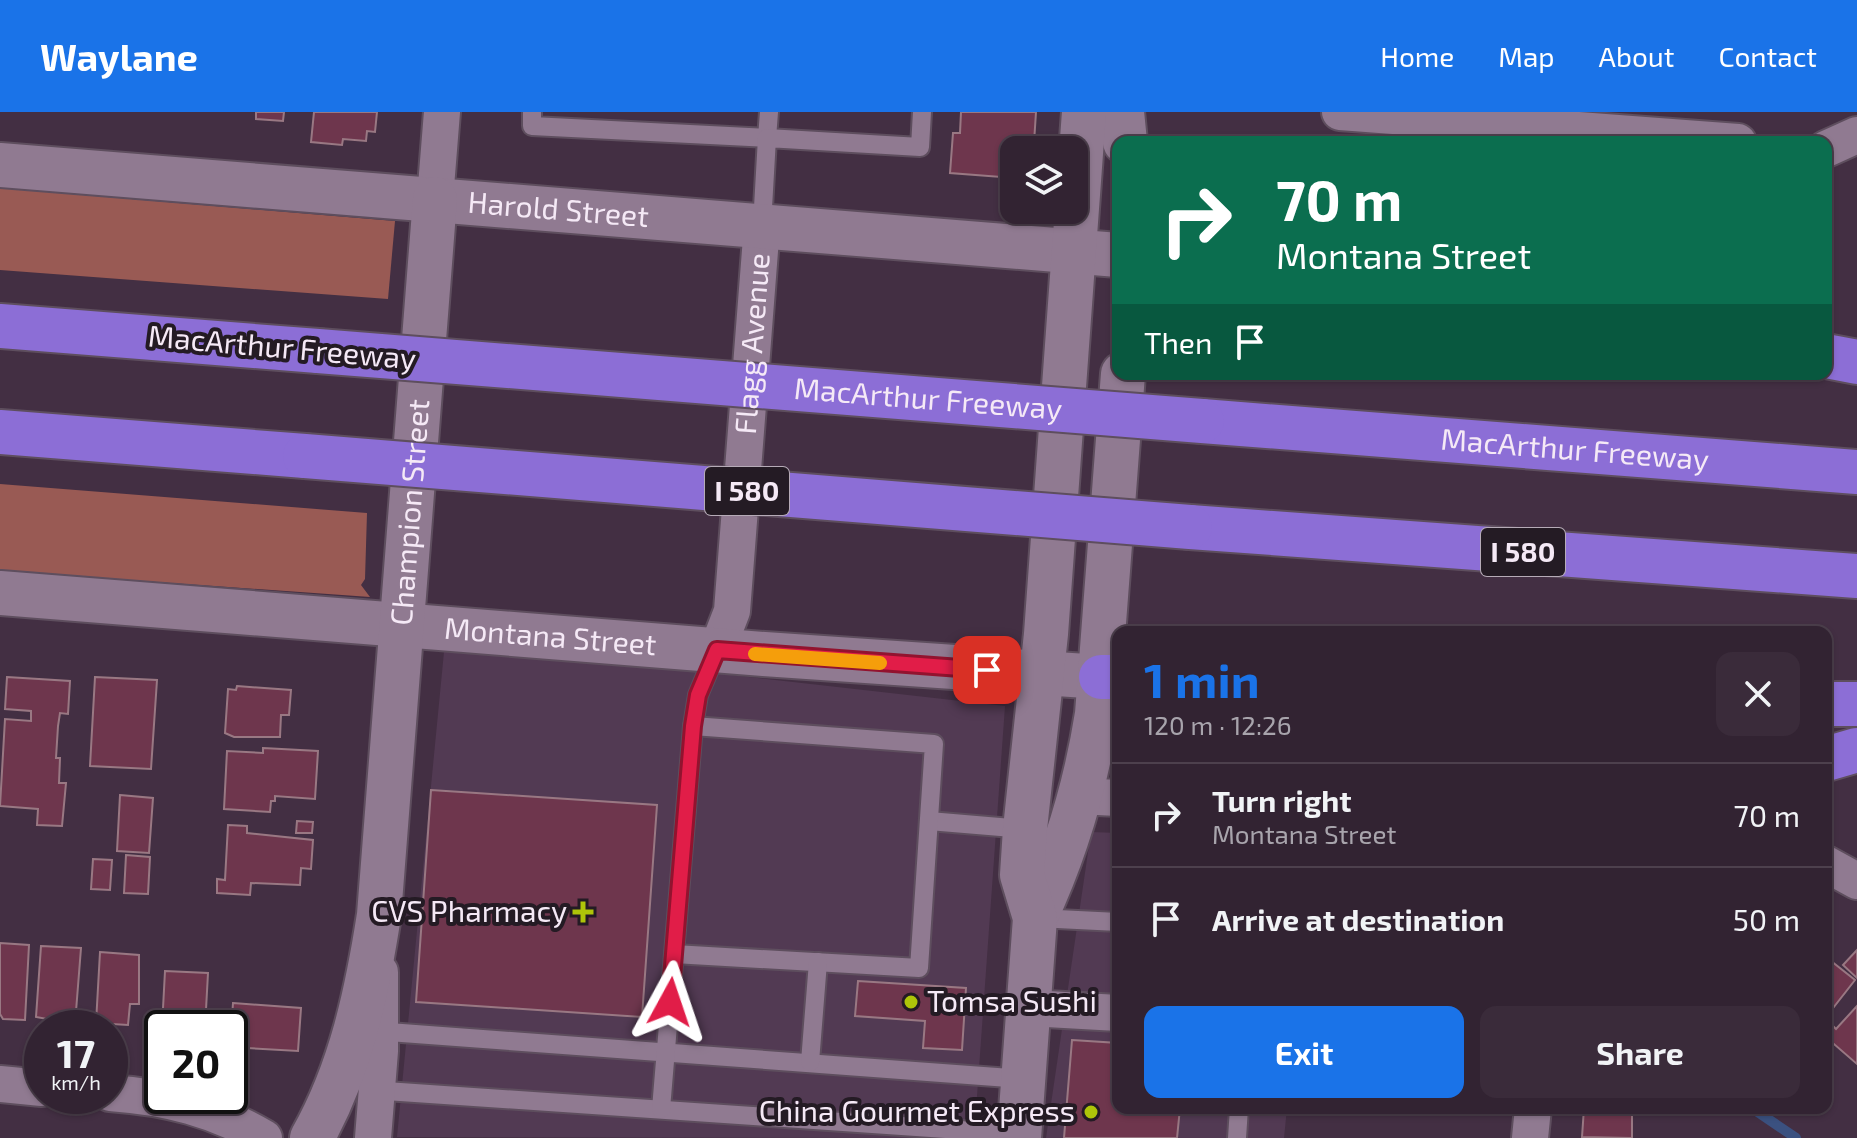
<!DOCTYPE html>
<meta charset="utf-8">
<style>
body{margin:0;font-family:"Exo 2",sans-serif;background:#3a2b3a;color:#f1f3f6;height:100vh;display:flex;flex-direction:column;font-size:30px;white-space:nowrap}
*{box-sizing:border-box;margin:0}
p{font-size:26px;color:#a8a4ac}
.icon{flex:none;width:44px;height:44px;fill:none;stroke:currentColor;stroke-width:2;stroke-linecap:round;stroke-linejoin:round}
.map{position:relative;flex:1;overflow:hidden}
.side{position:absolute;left:1112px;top:514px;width:720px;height:488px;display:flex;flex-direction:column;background:#322332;border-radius:16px;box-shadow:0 2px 6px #0004,0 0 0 2px #4d404d}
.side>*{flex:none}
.banner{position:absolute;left:1112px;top:24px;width:720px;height:244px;border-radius:16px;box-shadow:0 2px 6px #0004,0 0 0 2px #4d404d;background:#0b6e4f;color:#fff;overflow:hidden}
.tools{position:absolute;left:1000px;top:24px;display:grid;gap:16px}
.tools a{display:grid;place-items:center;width:88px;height:88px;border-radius:16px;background:#322332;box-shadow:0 2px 6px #0004,0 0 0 2px #4d404d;font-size:40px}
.speed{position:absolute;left:24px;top:898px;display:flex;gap:16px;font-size:40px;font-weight:700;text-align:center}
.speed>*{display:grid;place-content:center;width:104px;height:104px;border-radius:50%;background:#322332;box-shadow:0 2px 6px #0004,0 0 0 2px #4d404d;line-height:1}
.speed small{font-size:20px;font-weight:400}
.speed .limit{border:4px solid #111;border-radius:12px;background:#fff;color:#111}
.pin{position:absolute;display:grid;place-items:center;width:68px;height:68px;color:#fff;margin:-34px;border-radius:16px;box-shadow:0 4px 12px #0006}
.me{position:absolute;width:88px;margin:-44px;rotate:5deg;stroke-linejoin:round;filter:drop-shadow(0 0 6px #0008)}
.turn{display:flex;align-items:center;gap:28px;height:168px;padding:0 32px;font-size:36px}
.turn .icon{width:104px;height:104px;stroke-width:2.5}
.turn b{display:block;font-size:56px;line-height:68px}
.then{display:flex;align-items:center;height:76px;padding:0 32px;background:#0003;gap:16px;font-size:30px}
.round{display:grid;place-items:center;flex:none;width:84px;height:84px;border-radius:16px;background:#3a2b3a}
.summary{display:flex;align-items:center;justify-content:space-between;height:136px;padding:0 32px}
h1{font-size:48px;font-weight:700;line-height:60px;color:#1a73e8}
.button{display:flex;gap:16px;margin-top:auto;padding:16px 32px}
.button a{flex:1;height:92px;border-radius:16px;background:#1a73e8;color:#fff;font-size:32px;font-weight:700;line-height:92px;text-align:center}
.button a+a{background:#3a2b3a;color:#f1f3f6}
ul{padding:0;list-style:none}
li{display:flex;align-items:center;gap:24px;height:104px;padding:0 32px;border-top:2px solid #4d404d}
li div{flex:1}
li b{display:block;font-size:30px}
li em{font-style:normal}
header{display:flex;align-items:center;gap:48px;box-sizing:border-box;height:112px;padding:0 40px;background:#1a73e8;color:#fff}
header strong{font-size:38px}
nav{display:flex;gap:44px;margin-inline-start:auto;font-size:28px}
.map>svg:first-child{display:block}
</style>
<header>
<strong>Waylane</strong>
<nav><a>Home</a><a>Map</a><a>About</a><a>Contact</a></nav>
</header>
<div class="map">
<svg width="1857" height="1026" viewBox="0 0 1857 1026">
<rect width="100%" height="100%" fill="#432f43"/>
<g fill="#523a53">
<path d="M444 540 669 556 1005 594 974 1026 397 1025Z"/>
<path d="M1091 720 1118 721V996H1287L1284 1026H1046Z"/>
</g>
<g fill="#995a54">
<path d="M0 76 395 109 388 187 0 158Z"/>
<path d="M0 372 367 401 365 467 361 473 370 485 0 459Z"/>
</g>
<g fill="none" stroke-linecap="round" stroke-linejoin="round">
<path stroke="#3b5180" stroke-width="10" d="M1752 996 1796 1026"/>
</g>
<g fill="#6e364d" stroke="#997883" stroke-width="2">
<path d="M256 0H284L283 9 256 7Z"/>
<path d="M314 0H377L375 20 367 19 366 29 343 27 342 33 311 30Z"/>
<path d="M961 0H1036L1034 31H1043L1042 38H1014V66L950 61 953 21H960Z"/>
<path d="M7 565 70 569 68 602 60 601 58 614 56 646H60L59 671H66L62 714 37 713 38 697 0 694 5 607 31 609V599L5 597Z"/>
<path d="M95 565 157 568 151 657 90 654Z"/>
<path d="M237 574 291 578 289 603H281L280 625H234L225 621 228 577 236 578Z"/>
<path d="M263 636 318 639 315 687 275 684V689H271L270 700 224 697 227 639 263 641Z"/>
<path d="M431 678 657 693 642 905 416 890Z"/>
<path d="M120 683 153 686 149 741 117 739Z"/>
<path d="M297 709 313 710 312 721H296Z"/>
<path d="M228 713 247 714V721L313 728 311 757 301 756 300 773 251 771 250 783 217 781V767L225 768Z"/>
<path d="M126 743 150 745 148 782 124 781Z"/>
<path d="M93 747 112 748 110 778 91 777Z"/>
<path d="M0 831 29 833 25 908 3 907 0 902Z"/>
<path d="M41 834 81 836 75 912 36 905Z"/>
<path d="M1857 838V866L1843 853Z"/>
<path d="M100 840 139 843V892H130L128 913 96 911Z"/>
<path d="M1826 845 1855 868 1826 905Z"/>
<path d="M165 859 208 861 205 916H162V934H161Z"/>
<path d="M858 869 966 876 962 938 923 936 925 909 855 904Z"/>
<path d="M233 891 301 896 298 939 230 935Z"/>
<path d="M1857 894V952L1834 932 1832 934 1826 929V922L1833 914 1836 917Z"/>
<path d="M1072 928 1118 931V996H1180L1177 1026H1064Z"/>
<path d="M1584 996H1632V1026L1582 1025Z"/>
</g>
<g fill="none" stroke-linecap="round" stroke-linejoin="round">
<defs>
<g id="lane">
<path d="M532 0V14L767 26 769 0"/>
<path d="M762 113 767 26 920 35 922 0"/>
<path d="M929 709 1025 717"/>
<path d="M1037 806 1118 810"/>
<path d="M674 842 919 856 934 632 693 614"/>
<path d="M375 919 1023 967"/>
<path d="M810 950 818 850"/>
<path d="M371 978 1019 1022"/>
<path d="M661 997 693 614 698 583 717 538"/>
<path d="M1237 1026 1239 996"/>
</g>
<g id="street">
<path d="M1340 0 1738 30"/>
<path d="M1826 37 1857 23"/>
<path d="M435 87 442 0"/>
<path id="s1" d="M717 538 732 499 762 113"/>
<path d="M1078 684 1118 686"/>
<path d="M1826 752 1857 769"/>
<path d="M1029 896 1118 901"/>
<path d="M0 972 42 976"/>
<path d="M110 981C167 985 215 997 264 1026"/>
<path d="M373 1026 380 939V860"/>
<path d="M1530 1026 1533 996"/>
</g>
<g id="secondary">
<path d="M1122 0 1125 30"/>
<path id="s2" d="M0 53 1118 143"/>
<path id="s3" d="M0 481 764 542 1101 565"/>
<path d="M1035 806C1065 742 1086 672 1097 602L1123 262"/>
<path id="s4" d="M312 1026C351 957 367 880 379 803L435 87"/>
<path d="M1019 1026 1035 806 1022 763 1025 717 1046 522 1084 0"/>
</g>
<g id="highway">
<path d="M0 214 318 239"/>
<path d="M1826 244 1857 250"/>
<path id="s5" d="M1202 309 1857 360"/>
<path d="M0 320 305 344"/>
<path d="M1190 415 1857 464"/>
<path d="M1101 565H1118"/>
<path d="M1826 592H1857"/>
<path d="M1826 647 1857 638"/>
</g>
</defs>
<use href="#lane" stroke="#5e4e5e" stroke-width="22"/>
<use href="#street" stroke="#5e4e5e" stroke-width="40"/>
<use href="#secondary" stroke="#5e4e5e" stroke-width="48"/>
<use href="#highway" stroke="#5e4e5e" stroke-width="48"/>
<use href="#lane" stroke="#907a91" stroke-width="18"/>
<use href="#street" stroke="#907a91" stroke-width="36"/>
<use href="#secondary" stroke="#907a91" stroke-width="44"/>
<use href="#highway" stroke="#8c6ed6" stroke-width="44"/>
<defs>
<g id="highway-bridge">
<path id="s6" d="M318 239 1202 309"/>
<path d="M305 344 1190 415"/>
</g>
</defs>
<use href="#highway-bridge" stroke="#5e4e5e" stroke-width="48" stroke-linecap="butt"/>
<use href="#highway-bridge" stroke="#8c6ed6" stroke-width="44"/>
</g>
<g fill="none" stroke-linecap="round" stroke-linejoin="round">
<defs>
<path id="route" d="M670 890 693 614 698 583 717 538 987 558"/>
</defs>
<use href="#route" stroke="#92132f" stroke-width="20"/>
<use href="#route" stroke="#e11d48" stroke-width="14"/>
<path stroke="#f59e0b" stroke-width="14" d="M755 542 880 551"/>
</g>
<g fill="#aec509" stroke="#241b24" stroke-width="3">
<path d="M579 788h8v8h8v8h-8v8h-8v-8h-8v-8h8z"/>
<circle cx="911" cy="890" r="8"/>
<circle cx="1091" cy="1000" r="8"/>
</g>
<g text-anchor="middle" stroke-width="8" stroke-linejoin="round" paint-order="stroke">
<g fill="#241b24" stroke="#b6abb7" stroke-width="2">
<rect x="705" y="355" width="84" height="48" rx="6"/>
<rect x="1481" y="416" width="84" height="48" rx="6"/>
</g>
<g font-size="28" font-weight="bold" fill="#f5e9f6">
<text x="747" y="389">I 580</text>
<text x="1523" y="450">I 580</text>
</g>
<g font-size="30" fill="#f5e9f6" stroke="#241b24">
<text dy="10" stroke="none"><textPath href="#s2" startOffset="560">Harold Street</textPath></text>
<text dy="10" stroke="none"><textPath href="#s1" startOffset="310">Flagg Avenue</textPath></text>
<text transform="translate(282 236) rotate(5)" y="10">MacArthur Freeway</text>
<text dy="10" stroke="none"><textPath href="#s6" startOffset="612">MacArthur Freeway</textPath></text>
<text dy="10" stroke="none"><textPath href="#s5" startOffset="374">MacArthur Freeway</textPath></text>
<text dy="10" stroke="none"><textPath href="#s4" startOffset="638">Champion Street</textPath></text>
<text dy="10" stroke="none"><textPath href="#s3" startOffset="552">Montana Street</textPath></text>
</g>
<g font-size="30" fill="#f5e9f6" stroke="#241b24" text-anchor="end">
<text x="567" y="810">CVS Pharmacy</text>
<text x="927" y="900" text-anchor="start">Tomsa Sushi</text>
<text x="1075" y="1010">China Gourmet Express</text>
</g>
</g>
</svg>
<div class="tools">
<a><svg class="icon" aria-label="layers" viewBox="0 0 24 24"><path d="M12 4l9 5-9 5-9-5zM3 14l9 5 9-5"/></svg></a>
</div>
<div class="speed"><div>17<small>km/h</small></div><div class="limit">20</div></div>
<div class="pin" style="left:987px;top:558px;background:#d93025"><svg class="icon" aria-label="arrive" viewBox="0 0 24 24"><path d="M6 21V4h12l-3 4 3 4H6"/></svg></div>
<svg class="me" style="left:670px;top:890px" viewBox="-20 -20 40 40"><path d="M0-17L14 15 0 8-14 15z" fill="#e11d48" stroke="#fff" stroke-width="4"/></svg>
<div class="banner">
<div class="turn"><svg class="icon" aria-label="right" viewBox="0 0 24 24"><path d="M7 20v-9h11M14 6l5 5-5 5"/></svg><div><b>70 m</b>Montana Street</div></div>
<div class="then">Then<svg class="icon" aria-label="arrive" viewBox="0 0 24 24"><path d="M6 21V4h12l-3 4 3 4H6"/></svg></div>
</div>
<section class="side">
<div class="summary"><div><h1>1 min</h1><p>120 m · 12:26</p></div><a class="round"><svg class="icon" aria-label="close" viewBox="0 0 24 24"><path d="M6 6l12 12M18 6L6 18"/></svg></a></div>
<ul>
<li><svg class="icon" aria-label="right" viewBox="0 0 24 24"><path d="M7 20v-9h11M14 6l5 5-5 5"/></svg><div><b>Turn right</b><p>Montana Street</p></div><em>70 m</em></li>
<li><svg class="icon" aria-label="arrive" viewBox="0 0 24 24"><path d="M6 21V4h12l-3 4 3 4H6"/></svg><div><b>Arrive at destination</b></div><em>50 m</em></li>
</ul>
<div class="button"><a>Exit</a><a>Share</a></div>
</section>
</div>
